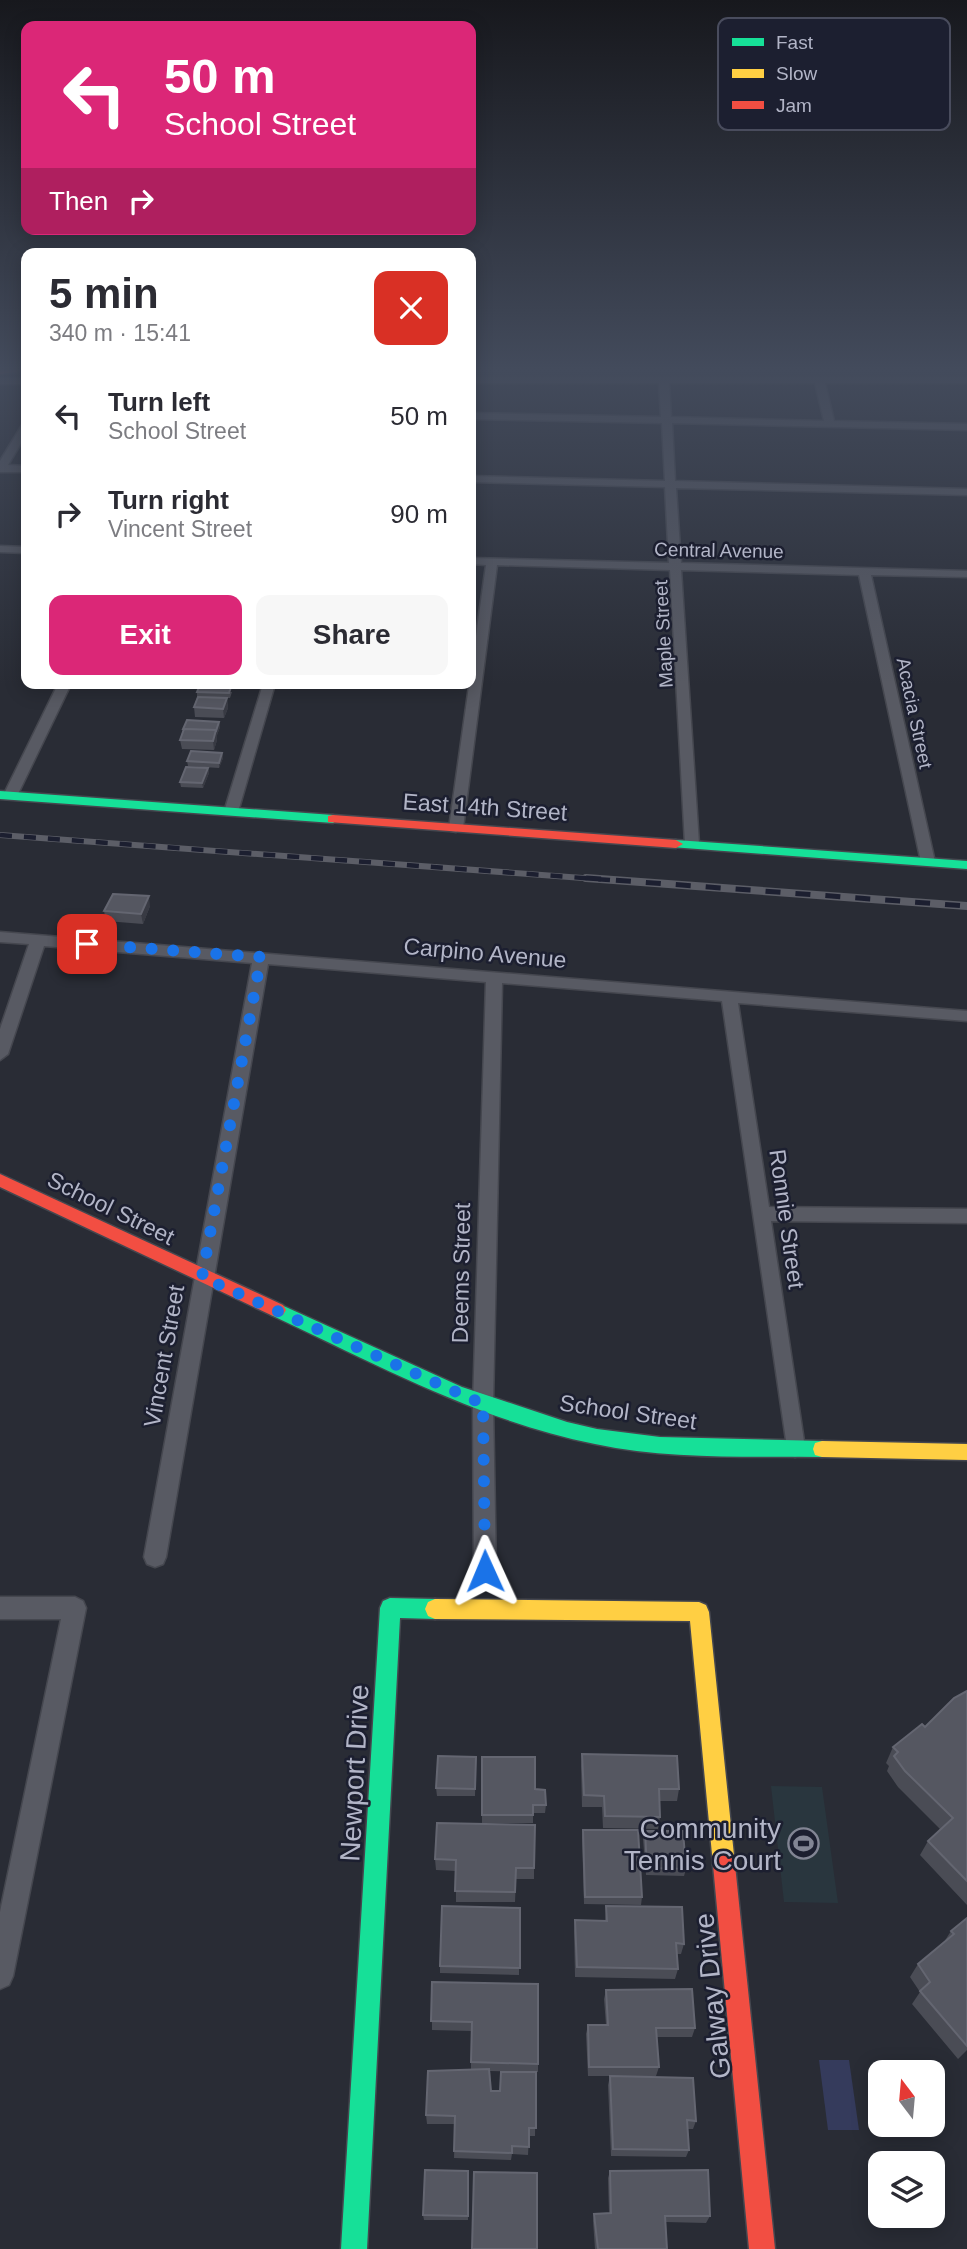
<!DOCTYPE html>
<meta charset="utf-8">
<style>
body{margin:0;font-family:Helvetica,sans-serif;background:#f7f7f7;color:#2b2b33;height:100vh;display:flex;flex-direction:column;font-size:26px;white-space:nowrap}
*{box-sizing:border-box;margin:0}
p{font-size:23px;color:#7c7c81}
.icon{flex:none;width:38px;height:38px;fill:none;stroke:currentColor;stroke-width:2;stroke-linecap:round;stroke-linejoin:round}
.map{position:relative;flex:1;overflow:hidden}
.sheet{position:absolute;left:21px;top:248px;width:455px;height:441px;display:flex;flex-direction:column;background:#fff;border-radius:14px;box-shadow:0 4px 18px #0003}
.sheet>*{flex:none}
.top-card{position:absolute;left:21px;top:21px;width:455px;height:214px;border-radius:14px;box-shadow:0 4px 18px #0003;background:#db2777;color:#fff;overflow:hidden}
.needle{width:46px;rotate:344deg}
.buttons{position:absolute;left:868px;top:2060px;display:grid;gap:14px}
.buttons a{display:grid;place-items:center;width:77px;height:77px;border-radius:14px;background:#fff;box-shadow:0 4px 18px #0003;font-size:35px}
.pin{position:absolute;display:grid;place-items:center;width:60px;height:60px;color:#fff;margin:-30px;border-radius:14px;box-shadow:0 4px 10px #0006}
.me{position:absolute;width:77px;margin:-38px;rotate:359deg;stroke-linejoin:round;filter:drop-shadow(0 0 5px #0008)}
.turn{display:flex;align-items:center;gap:24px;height:147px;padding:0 28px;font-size:32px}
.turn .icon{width:91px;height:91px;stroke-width:2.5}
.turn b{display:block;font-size:49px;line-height:60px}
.then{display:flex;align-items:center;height:66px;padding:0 28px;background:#0003;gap:14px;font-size:26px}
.round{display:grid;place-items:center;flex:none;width:74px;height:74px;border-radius:14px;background:#f7f7f7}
.overview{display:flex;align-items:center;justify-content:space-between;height:119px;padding:0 28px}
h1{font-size:42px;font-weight:800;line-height:52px}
.primary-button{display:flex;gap:14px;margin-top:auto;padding:14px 28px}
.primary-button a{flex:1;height:80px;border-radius:14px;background:#db2777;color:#fff;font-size:28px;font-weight:800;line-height:80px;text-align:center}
.primary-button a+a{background:#f7f7f7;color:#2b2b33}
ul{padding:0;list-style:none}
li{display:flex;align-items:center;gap:21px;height:98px;padding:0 28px}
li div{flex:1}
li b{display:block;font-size:26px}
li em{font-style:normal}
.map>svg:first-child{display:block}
</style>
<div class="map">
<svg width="967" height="2249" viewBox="0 0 967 2249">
<rect width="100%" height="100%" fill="#292c35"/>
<g fill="#29363e">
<path d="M471 369H967V374L471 376Z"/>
<path d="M771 1786 822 1787 838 1903 784 1902Z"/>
</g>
<path fill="#353b5c" d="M819 2060H849L859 2130H828Z"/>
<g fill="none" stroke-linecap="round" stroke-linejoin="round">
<defs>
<g id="street">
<path d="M471 377H967V383H825L834 421 967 424V430L672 423 675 481 967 489V495L676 488 681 563 967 571V577L871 575 935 862 933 865H923L921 862 859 575 681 570 699 844 692 848 685 844 670 570 497 565 463 828 456 832 451 831 449 828 486 565 471 564V558L669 563 665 487 471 482V476L665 481 662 423 471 419V413L661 417 659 383H471ZM669 383H815L824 421 671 417Z"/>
<rect x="0" y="378" width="26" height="6"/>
<path d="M26 424V435L8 465 26 466V472H0V461L22 425Z"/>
<path d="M0 546 26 547V553L0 552Z"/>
<path d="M58 684H71L17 796 15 799H5L3 796Z"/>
<path d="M263 684H275L238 812 236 815H226L224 812Z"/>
<path d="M0 932 967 1011V1021L738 1003 769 1207 967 1209V1223L771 1221 805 1448 802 1454 795 1457 788 1454 722 1001 502 983 493 1404 496 1571 493 1578 485 1581 477 1578 474 1571 473 1404 486 982 268 964 166 1557 163 1564 155 1567 147 1564 144 1557 252 963 44 946 8 1054 0 1060V1029L29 944 0 942Z"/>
<path d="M0 1597H75L83 1601 86 1608 13 1976 9 1985 0 1989V1912L61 1619H0Z"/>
</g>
<g id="fast">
<path d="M0 791 333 815 339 819 333 823 0 799Z"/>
<path d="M676 840 967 861V869L671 847V841Z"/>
<path d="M277 1303 462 1387 567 1422 597 1429 660 1437 822 1441 829 1443 831 1449 829 1455 822 1457C747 1456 669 1460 595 1444 480 1421 376 1364 271 1315L268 1310 271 1305Z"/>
<path d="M390 1598 435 1599 442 1602 445 1609 442 1616 435 1619 400 1618 367 2249H341L380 1608 383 1601Z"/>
</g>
<g id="slow">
<path d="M822 1441 967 1444V1460L822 1457 815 1455 813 1449 815 1443Z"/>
<path d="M435 1599 699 1602 706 1605 709 1612 735 1865 732 1873 724 1876 716 1873 713 1865 690 1621 435 1619 428 1616 425 1609 428 1602Z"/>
</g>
<g id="jam">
<path d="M0 369H26V370L0 374Z"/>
<path d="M333 815 676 840 683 844 676 848 328 822V816Z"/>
<path d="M0 1174 283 1305 286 1310 283 1315 277 1317 271 1315 0 1187Z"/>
<path d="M724 1854 732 1857 735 1865 775 2249H749L713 1865 716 1857Z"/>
</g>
</defs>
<use href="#street" stroke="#45474f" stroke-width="3"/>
<use href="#fast" stroke="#45474f" stroke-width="3"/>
<use href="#slow" stroke="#45474f" stroke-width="3"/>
<use href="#jam" stroke="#45474f" stroke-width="3"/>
<use href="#street" fill="#585a63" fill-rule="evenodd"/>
<use href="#fast" fill="#16e098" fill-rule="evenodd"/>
<use href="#slow" fill="#ffcf43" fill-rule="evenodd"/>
<use href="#jam" fill="#f24e42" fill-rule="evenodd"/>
<defs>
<path id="rail-far1" d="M0 835 610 880"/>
<path id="rail" d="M586 878 967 906"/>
</defs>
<use href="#rail-far1" stroke="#5c5e67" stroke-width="6"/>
<use href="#rail" stroke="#5c5e67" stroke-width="8"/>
<use href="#rail-far1" stroke="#1c1f30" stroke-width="4.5" stroke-dasharray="12" stroke-linecap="butt"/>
<use href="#rail" stroke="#1c1f30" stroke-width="5" stroke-dasharray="15" stroke-linecap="butt"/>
</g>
<g fill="#4a4c55" fill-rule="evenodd">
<path d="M197 692H232L230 698 207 697 227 698 228 708 224 718 195 717 194 707 197 697Z"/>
<path d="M219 722 220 727 217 735V740L214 750 182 749 180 740 183 729Z"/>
<path d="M222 753 223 758 219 768 188 766 187 761Z"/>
<path d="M208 768 209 773 203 788 181 787 180 782Z"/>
<path d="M150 906 143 924 106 921 104 911Z"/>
<path d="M967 1691V1905L920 1855 928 1841 940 1829 898 1787 887 1771 889 1766 886 1763 893 1747 925 1727Z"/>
<path d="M582 1754 679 1789 677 1801H659L660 1817 658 1829 603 1828 602 1807H582L581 1766Z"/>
<path d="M476 1757 475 1796H437L436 1788Z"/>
<path d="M482 1757 535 1789 546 1805 545 1813H533V1823H482Z"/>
<path d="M437 1823 534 1868V1879H516L515 1902H456V1871L436 1870 435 1859Z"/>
<path d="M583 1830 642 1897 641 1905 584 1904 582 1837Z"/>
<path d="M645 1831 686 1869 684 1876 646 1875 643 1839Z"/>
<path d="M606 1906 684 1944 681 1954H677L678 1969 675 1979 575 1977 574 1931 575 1920 605 1921Z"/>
<path d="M520 1908 519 1975 440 1973V1966Z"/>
<path d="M967 1918V2050L958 2059 912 2004 920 1992 910 1977 918 1964 944 1942 951 1931Z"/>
<path d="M432 1982 538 2064V2072H536L535 2136H529L528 2155 512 2154 511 2160 454 2158 455 2124H427L426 2115 471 2070V2031L432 2030ZM490 2071 523 2072 500 2091H491Z"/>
<path d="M606 1990 695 2028 692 2037H657L659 2067 656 2076H588L586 2034 588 2025H606L604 1999Z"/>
<path d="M610 2076 696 2121 693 2129H688L689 2150 686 2157 611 2156 608 2085Z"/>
<path d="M468 2171V2220H424L423 2215Z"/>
<path d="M610 2171 710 2216 706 2223 666 2222 667 2249H595L593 2221 594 2214 609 2213 608 2178Z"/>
</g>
<g fill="#383a43">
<path d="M227 698 228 708 224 718 223 709Z"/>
<path d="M219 722 220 727 217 735V740L214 750 213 741Z"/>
<path d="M222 753 223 758 219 768V763Z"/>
<path d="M208 768 209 773 203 788 202 783Z"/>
<path d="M149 896 150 906 143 924 141 914Z"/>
</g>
<g fill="#555761" stroke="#646671" stroke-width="2">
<path d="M199 687H231L229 693 197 692Z"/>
<path d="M198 697 227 698 223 709 194 707Z"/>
<path d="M187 720 219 722 216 731 183 729Z"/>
<path d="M184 729 216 730 213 741 180 740Z"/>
<path d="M191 751 222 753 219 763 187 761Z"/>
<path d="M186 767 208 768 202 783 180 782Z"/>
<path d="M113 894 149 896 141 914 104 911Z"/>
<path d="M967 1691V1881L928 1841 953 1818 905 1771 894 1756 898 1752 893 1747 922 1724 925 1727 954 1698Z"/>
<path d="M582 1754 677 1756 679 1789H659L660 1817 605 1816 604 1796 584 1795Z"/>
<path d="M438 1756 476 1757 475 1789 436 1788Z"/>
<path d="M482 1757H535V1789L545 1790 546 1805H533V1815H482Z"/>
<path d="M437 1823 535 1825 534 1868H516L515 1892 455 1891 456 1860 435 1859Z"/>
<path d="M583 1830H638L642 1897H585Z"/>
<path d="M645 1831H683L686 1869 647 1868Z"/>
<path d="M442 1906 520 1908V1968L440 1966Z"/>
<path d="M606 1906 682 1907 684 1944 676 1943 678 1969 577 1967 575 1920 607 1921Z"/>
<path d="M967 1918V2046L920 1991 930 1982 918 1964 954 1934 951 1931Z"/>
<path d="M432 1982 538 1984V2064L471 2062 472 2022 431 2021Z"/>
<path d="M692 1989 695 2028H656L659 2067H589L588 2025H608L606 1990Z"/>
<path d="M489 2069 491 2091H500L501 2072H536V2128H529V2147L512 2146V2153L454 2151 455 2116 426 2115 428 2071Z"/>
<path d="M610 2076 693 2078 696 2121 687 2120 689 2150 613 2149Z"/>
<path d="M425 2170 468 2171V2216L423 2215Z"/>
<path d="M708 2170 710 2216H665L667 2249H598L594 2214 611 2213 610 2171Z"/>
<path d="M474 2172 537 2173V2249H472Z"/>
</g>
<linearGradient id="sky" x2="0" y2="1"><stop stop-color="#17181d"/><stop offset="0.54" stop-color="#434b5c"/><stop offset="1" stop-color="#434b5c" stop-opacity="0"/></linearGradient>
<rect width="967" height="684" fill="url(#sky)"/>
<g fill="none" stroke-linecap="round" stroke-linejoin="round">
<path stroke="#1a73e8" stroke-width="12" stroke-dasharray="0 21.6" d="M87 944 261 957 202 1277 483 1404 485 1571"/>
</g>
<defs>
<symbol id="stadium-ring" viewBox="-11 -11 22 22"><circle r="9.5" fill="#1c1f30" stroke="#828594" stroke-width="1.5"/><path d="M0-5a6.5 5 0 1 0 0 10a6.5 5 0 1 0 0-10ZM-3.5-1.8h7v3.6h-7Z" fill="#828594"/></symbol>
</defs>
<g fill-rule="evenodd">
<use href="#stadium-ring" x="786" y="1826" width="35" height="35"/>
</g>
<g text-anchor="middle" stroke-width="5" stroke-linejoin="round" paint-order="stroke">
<g font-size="19" fill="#b2b5c7" stroke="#1c1f30">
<text transform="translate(719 550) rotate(1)" y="7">Central Avenue</text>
<text transform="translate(663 634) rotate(-93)" y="7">Maple Street</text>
<text transform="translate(915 713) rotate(78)" y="7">Acacia Street</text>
</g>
<g font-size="23" fill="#b2b5c7" stroke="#1c1f30">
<text transform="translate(485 807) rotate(4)" y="8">East 14th Street</text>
<text transform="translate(485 953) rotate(5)" y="8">Carpino Avenue</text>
<text transform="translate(111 1208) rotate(26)" y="8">School Street</text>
<text transform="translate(787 1219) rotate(82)" y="8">Ronnie Street</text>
<text transform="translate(461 1273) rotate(-89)" y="8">Deems Street</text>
<text transform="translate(164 1356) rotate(-80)" y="8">Vincent Street</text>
<text transform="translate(628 1412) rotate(8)" y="8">School Street</text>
</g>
<g font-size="28" fill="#b2b5c7" stroke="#1c1f30">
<text transform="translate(354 1773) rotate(-87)" y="10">Newport Drive</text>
<text transform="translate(712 1996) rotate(-96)" y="10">Galway Drive</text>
</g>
<g font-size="28" fill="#b2b5c7" stroke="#1c1f30" text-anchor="end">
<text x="781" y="1838">Community<tspan x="781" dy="32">Tennis Court</tspan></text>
</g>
</g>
<rect x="718" y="18" width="232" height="112" rx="10" fill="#1c1f30" stroke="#494c5d" stroke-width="2"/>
<rect x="732" y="38" width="32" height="8" fill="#16e098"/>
<rect x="732" y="69" width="32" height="9" fill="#ffcf43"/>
<rect x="732" y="101" width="32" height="8" fill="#f24e42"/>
<g font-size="19" fill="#b2b5c7">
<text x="776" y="49">Fast</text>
<text x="776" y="80">Slow</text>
<text x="776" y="112">Jam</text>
</g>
</svg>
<div class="buttons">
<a><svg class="needle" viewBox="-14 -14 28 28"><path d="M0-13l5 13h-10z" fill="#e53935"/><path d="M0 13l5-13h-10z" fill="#7c7c81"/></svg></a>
<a><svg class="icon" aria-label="layers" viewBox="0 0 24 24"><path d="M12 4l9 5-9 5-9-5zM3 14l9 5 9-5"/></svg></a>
</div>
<div class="pin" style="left:87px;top:944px;background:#d93025"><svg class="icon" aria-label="arrive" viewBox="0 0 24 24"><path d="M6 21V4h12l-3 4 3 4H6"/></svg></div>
<svg class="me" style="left:485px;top:1571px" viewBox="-20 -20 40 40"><path d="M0-17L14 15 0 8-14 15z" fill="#1a73e8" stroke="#fff" stroke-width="4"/></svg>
<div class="top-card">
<div class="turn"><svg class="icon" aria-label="left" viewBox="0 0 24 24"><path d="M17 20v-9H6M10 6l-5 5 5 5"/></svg><div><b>50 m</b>School Street</div></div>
<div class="then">Then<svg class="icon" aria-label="right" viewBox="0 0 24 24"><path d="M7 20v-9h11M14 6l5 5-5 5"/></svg></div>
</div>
<section class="sheet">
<div class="overview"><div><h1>5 min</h1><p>340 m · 15:41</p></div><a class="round" style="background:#d93025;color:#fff"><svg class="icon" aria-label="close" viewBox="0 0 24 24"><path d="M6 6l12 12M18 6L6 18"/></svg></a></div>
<ul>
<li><svg class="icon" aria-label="left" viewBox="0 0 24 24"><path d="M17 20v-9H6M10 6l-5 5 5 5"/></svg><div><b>Turn left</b><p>School Street</p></div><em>50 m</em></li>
<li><svg class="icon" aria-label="right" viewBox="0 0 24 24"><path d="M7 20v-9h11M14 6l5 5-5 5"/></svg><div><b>Turn right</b><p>Vincent Street</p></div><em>90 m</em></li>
</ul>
<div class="primary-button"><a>Exit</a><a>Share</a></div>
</section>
</div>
